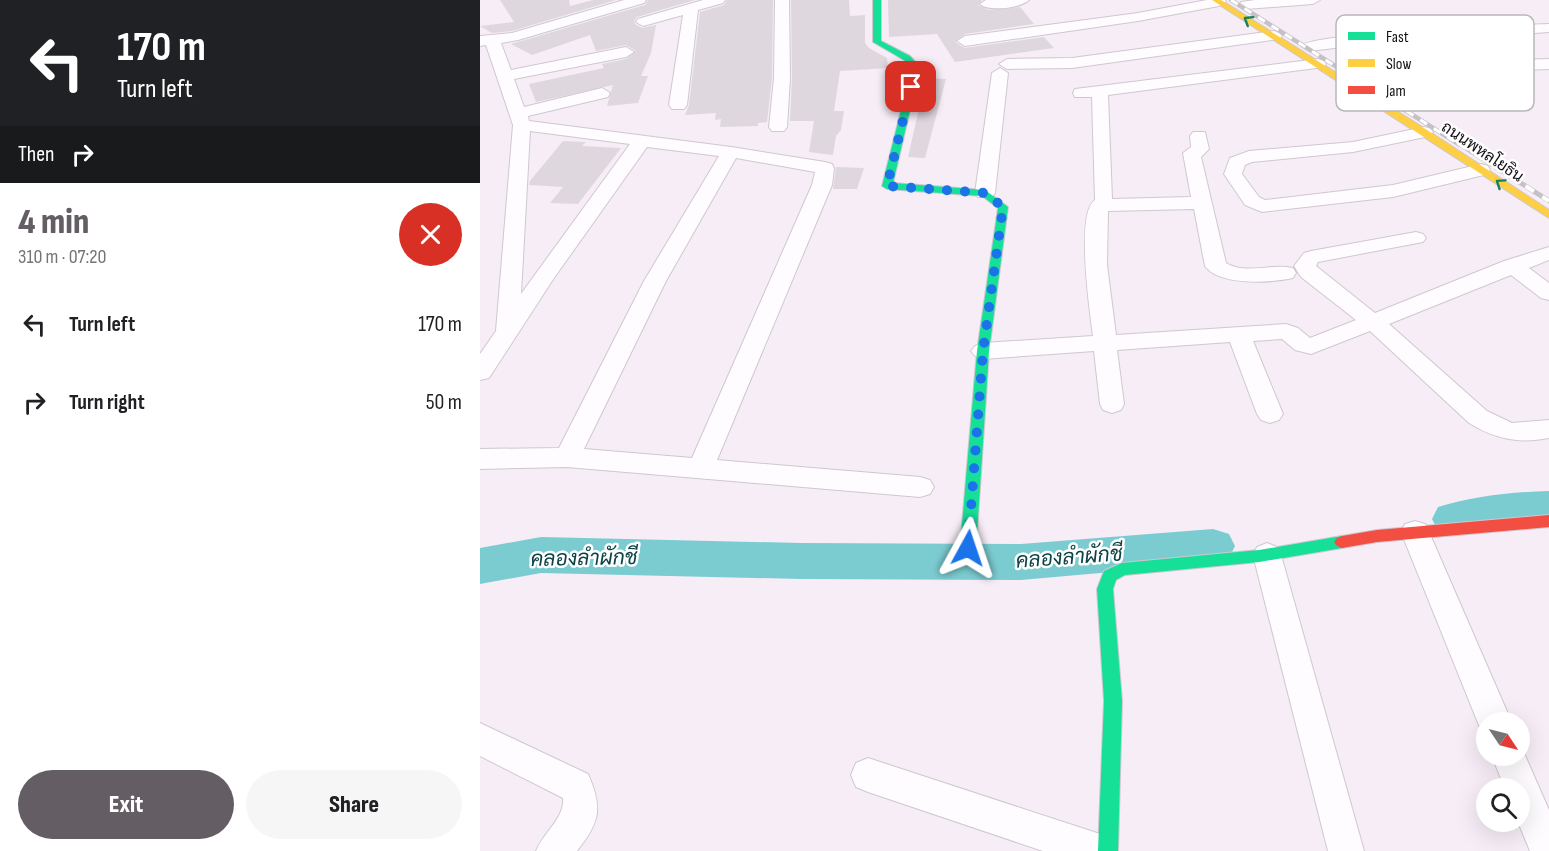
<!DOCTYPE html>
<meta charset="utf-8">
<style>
body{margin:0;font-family:"Sofia Sans Condensed",Sarabun,sans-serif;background:#f6f6f6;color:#202124;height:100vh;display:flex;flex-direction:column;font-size:22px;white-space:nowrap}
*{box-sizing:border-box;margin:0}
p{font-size:20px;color:#757577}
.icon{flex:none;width:33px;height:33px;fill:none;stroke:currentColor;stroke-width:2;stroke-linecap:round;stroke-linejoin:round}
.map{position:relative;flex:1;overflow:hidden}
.side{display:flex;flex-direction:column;background:#fff;width:480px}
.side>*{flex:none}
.banner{background:#202124;color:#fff;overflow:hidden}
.needle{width:39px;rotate:125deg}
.controls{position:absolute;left:996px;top:712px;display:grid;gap:12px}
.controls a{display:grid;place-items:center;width:54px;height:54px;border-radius:50%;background:#fff;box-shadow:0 6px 24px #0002;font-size:30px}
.pin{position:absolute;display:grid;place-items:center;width:51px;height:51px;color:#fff;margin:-26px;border-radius:12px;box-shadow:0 3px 9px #0006}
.me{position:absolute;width:66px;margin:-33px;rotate:5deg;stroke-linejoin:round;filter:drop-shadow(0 0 4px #0008)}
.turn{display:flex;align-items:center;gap:21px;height:126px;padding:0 18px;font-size:27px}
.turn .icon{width:78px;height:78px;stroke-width:2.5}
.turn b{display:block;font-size:42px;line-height:51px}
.then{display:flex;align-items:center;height:57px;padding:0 18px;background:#0003;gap:12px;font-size:22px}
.round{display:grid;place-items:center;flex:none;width:63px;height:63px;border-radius:32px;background:#f6f6f6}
.headline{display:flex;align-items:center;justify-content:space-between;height:102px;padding:0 18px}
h1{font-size:36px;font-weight:800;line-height:45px;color:#645d64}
.button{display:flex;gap:12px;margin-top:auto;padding:12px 18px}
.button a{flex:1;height:69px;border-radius:36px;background:#645d64;color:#fff;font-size:24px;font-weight:800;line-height:69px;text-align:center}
.button a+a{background:#f6f6f6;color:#202124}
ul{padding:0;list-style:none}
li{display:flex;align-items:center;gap:18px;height:78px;padding:0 18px}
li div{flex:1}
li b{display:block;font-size:22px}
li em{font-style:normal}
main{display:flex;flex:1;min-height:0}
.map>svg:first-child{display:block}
</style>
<main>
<section class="side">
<div class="banner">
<div class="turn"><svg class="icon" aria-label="left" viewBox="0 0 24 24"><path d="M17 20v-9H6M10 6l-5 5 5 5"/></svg><div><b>170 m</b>Turn left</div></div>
<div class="then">Then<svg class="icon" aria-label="right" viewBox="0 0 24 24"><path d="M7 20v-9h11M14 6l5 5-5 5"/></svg></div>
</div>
<div class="headline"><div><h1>4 min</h1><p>310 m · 07:20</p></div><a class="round" style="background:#d93025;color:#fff"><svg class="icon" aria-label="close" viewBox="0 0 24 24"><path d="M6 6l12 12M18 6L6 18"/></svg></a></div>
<ul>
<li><svg class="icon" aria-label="left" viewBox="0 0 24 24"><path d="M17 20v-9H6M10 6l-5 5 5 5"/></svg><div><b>Turn left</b></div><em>170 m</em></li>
<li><svg class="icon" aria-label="right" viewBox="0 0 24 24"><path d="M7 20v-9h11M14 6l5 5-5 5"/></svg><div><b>Turn right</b></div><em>50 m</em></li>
</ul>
<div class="button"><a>Exit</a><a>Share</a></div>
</section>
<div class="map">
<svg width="1069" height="851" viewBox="0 0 1069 851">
<rect width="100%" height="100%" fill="#f6edf6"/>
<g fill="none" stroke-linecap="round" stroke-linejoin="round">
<g fill="#7bccd1" fill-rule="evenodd">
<path d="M1069 491V523L1041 524 973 536 958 531 952 519 958 507C993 496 1032 492 1069 491Z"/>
<path d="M733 529 749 534 755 546 749 558 733 563 541 580 321 579 61 573 0 584V548L61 537 321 543 541 544Z"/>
</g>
</g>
<g fill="#ded7de">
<path d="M20 0H89L90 6 113 0H136L32 31 12 33 0 26 34 22Z"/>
<path d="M168 0H215L157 17 154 21 155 24 162 28 176 25 171 53 161 76H168L158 103 127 106 133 85 56 102 49 84 124 68 122 64 146 59 156 51 146 45 116 51 110 35 52 55 31 44 165 5Z"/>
<path d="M247 0H293L292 78 287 122 278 123V126L240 127 241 119 235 120 236 113 205 115 209 105 220 12 244 5Z"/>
<path d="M311 0H369L370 16 385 15V43L389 48 407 58 408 68 360 71 354 111H364L361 130 356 136 353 155 329 152 334 121H310L312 78Z"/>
<path d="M408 0H502L498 5 509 10 540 7 554 24 485 34 475 42 485 48 564 37 574 48 475 62 457 34 409 37Z"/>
<path d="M446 78 466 79 445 158 428 157Z"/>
<path d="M83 141 106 142 102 146 141 148 98 204 70 203 83 187 49 185 50 181Z"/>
<path d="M356 167 384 168 377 189H353Z"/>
</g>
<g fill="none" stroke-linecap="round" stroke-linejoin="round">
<defs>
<g id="street">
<path d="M144 0H166L164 3 38 40 21 43 31 70 146 47 154 52 146 57 34 79 44 107 122 88 130 93 128 97 48 116 49 121 251 147 345 162 352 164 354 168 352 185 237 460 440 477 450 480 454 487 450 494 440 497 87 467 0 469V449L79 448 164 281 239 156 167 147 74 278 9 378 0 380V354L16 331 33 125 6 45 0 46V36L32 33ZM50 131 150 144 41 294ZM256 158 335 172 332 185 212 458 104 449 186 281Z"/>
<path d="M223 0H245L243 3 218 10 207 105 204 109H192L189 105 203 15 163 26 156 22 158 19Z"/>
<path d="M295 0H309L310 78 307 127 304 131H292L289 127 294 78Z"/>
<path d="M506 0H549C541 8 508 12 500 4Z"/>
<path d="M727 0H745L746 2 739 6 658 21 485 46 477 41 485 36 658 13Z"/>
<path d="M775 0H840L833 4 766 9 759 5 761 2Z"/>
<path d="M1069 24V32L880 45 829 51 821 46C832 33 1038 25 1069 24Z"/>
<path d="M794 31 799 33 802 36 799 39 592 68 527 69 519 64 527 59 592 58Z"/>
<path d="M838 59 844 61 846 64 844 67 628 95 632 199 711 197 703 153 711 147 710 136 713 132H725L729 149 721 157 746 263C766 275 791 263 813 268L816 273 813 278C791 283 739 286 725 266L714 209 628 211 627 265 636 335 806 324 818 328 830 338 876 320 821 277 814 266 824 253 831 251 936 232 943 234 946 238 943 242 838 262 836 266 895 313 1024 261 1069 247V260L1049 268 1069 283V300L1061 298 1031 275 909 324 1007 411 1032 423 1069 420V438C1039 444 1015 439 989 423L890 331 831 354 815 350 802 339 773 341 803 414 799 420 790 423 781 420 777 414 750 342 637 350 644 404 641 410 632 413 623 410 620 404 614 351 503 359 495 356 491 351 495 346 503 343 613 336C610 313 595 212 615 200L612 97H595L593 93 595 89Z"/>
<path d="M1069 59V69L940 74 884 85 876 80C890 62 1039 60 1069 59Z"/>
<path d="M520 68 528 73 515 193 512 197H498L495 193 512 73Z"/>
<path d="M944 127 950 128 953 132 950 136 873 152 772 162 765 165 762 174 779 197 785 200 913 185 1001 164 1008 166 1010 170 1008 174 913 197 782 212 765 205 744 174 750 158 769 151 873 142Z"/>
<path d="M935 521 945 524 949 532 1032 723H1006V735L1003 734 998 723 921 532 925 524Z"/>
<path d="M787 543 797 547 801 555 884 851H848L773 555 777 547Z"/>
<path d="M0 723 108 774C123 808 120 822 97 851H56C63 833 85 818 83 798L0 756Z"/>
<path d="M1040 744 1069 810V851H1050L1038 822 1040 789H1025L1012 756H1040Z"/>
<path d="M388 758 617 833 630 838 635 851H563L388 792 376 787 371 775 376 763Z"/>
</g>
<g id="fast">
<path d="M393 0H401V41L430 56 440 67 413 183 505 190 528 207 509 351 496 548 493 552 488 554 483 552 480 548 497 351 518 208 502 196 407 189 402 186 432 67 424 60 393 42Z"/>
<path d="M862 536 867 538 870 542 867 546 862 548 779 562 645 575 636 580 633 589 642 701 638 851H618L624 701 617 589 624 571 642 563 779 550Z"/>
</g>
<path id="slow" d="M732 0H741L947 130 1069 210V218Z"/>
<path id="jam" d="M1069 515V527L897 542 862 548 857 546 854 542 857 538 862 536 897 530Z"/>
</defs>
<use href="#street" stroke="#cfc8cf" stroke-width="2"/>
<use href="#fast" stroke="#cfc8cf" stroke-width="2"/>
<use href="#slow" stroke="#cfc8cf" stroke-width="2"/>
<use href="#jam" stroke="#cfc8cf" stroke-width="2"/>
<use href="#street" fill="#fefcfe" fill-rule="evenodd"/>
<use href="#fast" fill="#16e098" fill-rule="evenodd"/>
<use href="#slow" fill="#ffcf43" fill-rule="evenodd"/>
<use href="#jam" fill="#f24e42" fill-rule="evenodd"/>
<defs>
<path id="rail-far1" d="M751 0 980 145"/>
<path id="rail" d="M978 143 1069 201"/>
</defs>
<use href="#rail-far1" stroke="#c5c2c5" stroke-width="4.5"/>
<use href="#rail" stroke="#c5c2c5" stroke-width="5"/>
<use href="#rail-far1" stroke="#fff" stroke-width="3" stroke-dasharray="8" stroke-linecap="butt"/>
<use href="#rail" stroke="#fff" stroke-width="4" stroke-dasharray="10" stroke-linecap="butt"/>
</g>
<defs><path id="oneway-chevron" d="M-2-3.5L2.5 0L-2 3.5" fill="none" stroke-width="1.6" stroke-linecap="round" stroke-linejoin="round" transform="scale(1.5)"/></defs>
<g stroke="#16825d">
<use href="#oneway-chevron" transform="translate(768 20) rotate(-148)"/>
<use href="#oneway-chevron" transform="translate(1020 183) rotate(-146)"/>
</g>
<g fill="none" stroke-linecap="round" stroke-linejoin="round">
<path stroke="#1a73e8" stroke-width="10" stroke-dasharray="0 18" d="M431 87 407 186 505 193 523 207 503 351 488 548"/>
</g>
<g text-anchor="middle" stroke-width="5" stroke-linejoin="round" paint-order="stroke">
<g font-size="16" fill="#151015" stroke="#fff">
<text transform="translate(1003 151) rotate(34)" y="6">ถนนพหลโยธิน</text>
</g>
<g font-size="21" font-style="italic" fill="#0d4345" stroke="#fff">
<text transform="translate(589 557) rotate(-4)" y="7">คลองลำผักชี</text>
<text transform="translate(104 558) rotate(-1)" y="7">คลองลำผักชี</text>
</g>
</g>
<rect x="856" y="15" width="198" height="96" rx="9" fill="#fff" stroke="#b9b7b9" stroke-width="1.5"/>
<rect x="868" y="32" width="27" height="8" fill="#16e098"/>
<rect x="868" y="59" width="27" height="8" fill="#ffcf43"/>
<rect x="868" y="86" width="27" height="8" fill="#f24e42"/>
<g font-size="16" fill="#151015">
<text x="906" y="42">Fast</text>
<text x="906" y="69">Slow</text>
<text x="906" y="96">Jam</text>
</g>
</svg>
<div class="controls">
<a><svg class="needle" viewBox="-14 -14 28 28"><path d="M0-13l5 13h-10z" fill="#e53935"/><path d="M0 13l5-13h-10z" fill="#757577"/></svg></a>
<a><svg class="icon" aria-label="search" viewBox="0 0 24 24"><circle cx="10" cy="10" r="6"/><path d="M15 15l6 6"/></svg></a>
</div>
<div class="pin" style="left:431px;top:87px;background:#d93025"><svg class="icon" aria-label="arrive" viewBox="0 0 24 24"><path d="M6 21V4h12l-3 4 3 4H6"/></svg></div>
<svg class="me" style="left:488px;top:548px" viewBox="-20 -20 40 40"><path d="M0-17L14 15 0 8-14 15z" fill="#1a73e8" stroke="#fff" stroke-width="4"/></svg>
</div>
</main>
